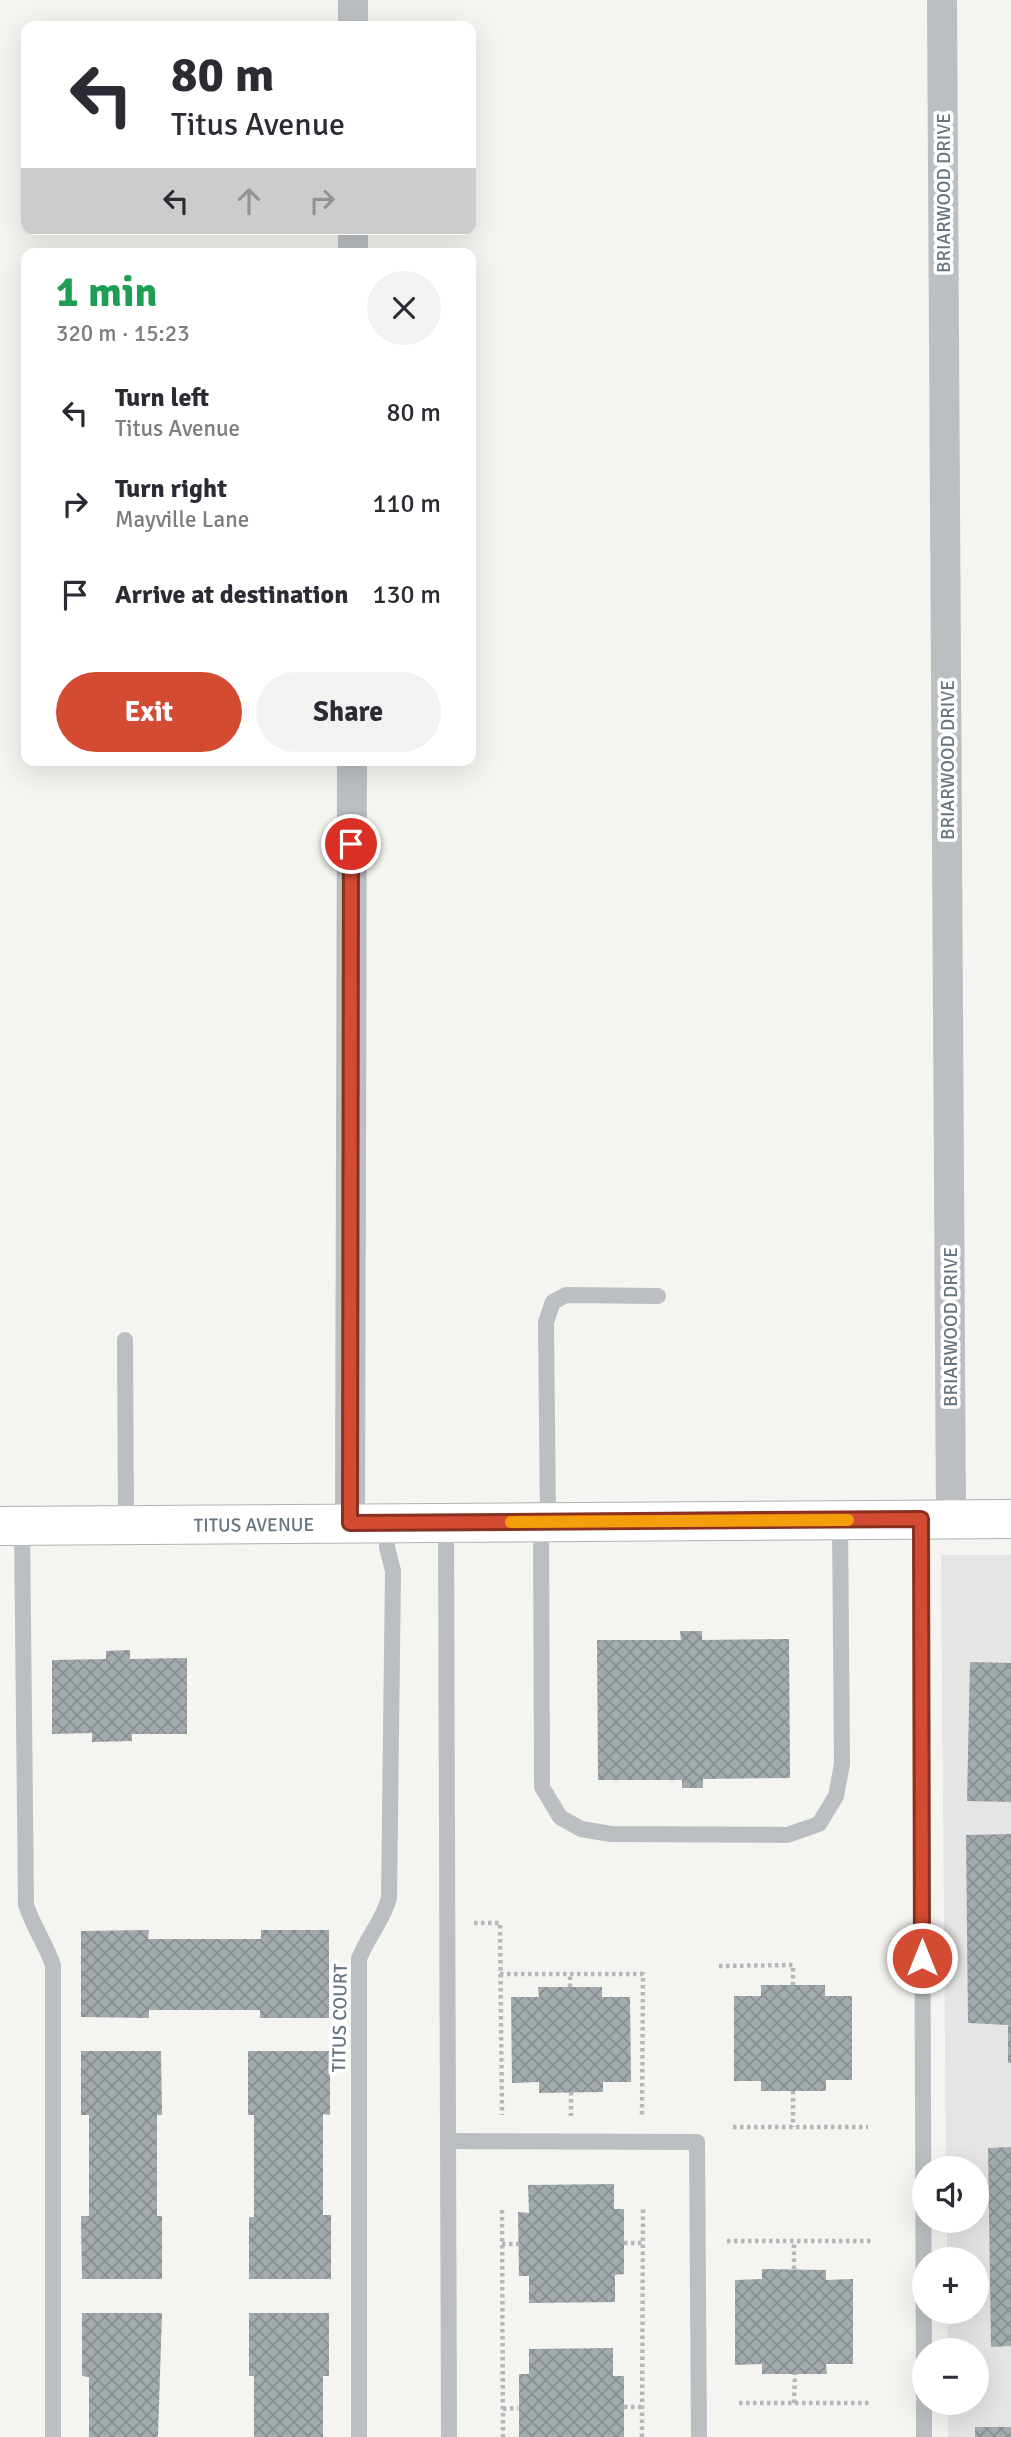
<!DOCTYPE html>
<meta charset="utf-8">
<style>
body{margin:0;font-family:Signika,sans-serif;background:#f2f2f3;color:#2b2b33;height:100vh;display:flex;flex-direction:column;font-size:26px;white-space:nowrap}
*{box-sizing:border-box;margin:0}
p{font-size:23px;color:#7c7c81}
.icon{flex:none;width:38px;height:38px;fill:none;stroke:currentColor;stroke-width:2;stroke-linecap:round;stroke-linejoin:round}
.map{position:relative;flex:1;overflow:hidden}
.side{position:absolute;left:21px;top:248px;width:455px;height:518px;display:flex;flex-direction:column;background:#fff;border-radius:14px;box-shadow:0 7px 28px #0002}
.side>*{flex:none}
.guide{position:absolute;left:21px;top:21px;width:455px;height:214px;border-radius:14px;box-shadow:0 7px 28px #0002;background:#fff;color:#2b2b33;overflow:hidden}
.fabs{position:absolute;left:912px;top:2156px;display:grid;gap:14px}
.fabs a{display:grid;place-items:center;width:77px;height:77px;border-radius:50%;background:#fff;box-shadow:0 7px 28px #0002;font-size:35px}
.pin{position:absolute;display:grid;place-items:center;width:60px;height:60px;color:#fff;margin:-30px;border:4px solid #fff;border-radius:50%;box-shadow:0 2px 7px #0007}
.me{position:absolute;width:77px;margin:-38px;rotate:0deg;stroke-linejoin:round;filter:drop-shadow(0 0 5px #0008)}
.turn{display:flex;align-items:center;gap:24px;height:147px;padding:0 35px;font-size:32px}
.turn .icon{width:91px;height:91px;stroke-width:2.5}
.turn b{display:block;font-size:49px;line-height:60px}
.lanes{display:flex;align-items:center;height:66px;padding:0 35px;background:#0003;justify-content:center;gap:35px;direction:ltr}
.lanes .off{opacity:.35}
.round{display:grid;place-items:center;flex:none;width:74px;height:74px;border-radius:37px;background:#f2f2f3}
.headline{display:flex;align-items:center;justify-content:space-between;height:119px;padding:0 35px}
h1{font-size:42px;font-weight:700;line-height:52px;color:#1e9e55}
.button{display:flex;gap:14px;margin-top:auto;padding:14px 35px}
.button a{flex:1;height:80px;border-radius:42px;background:#d24b32;color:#fff;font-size:28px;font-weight:700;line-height:80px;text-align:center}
.button a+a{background:#f2f2f3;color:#2b2b33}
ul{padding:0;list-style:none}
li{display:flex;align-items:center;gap:21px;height:91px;padding:0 35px}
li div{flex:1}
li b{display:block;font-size:26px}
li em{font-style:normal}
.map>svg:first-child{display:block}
</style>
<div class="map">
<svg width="1011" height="2437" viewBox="0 0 1011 2437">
<defs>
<pattern id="building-cross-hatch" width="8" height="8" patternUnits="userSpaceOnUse" patternTransform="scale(1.75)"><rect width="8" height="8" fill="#a2aaae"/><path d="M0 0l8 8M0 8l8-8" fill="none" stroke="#888f93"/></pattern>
</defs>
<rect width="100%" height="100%" fill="#f4f4f0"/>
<path fill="#e4e5e4" d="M941 1555H1011V2437H948V2403H976V2350H948L947 2312H976V2259H947V2221H976V2168H946Z"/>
<g fill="url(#building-cross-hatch)">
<path d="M680 1631H702V1640L789 1639 790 1778 703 1779V1788H682V1780H598L597 1640H681Z"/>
<path d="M130 1650V1659L187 1658V1734H132V1741L92 1742V1733L52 1734V1660L106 1659V1651Z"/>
<path d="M970 1662 1011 1663V1802L967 1801Z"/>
<path d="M1011 1834V2063H1008V2025L968 2023 966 1835Z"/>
<path d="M149 1930 148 1939H261V1930H329V2018H260V2010H149V2018L81 2017V1931Z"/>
<path d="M761 1985H825V1996H852V2080H826V2091H761V2081H734V1996H761Z"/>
<path d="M538 1987H602V1997H630L631 2082H603V2092L539 2093V2082L512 2083 511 1997H539Z"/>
<path d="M81 2051H161L162 2115H157V2216H162V2279H82L81 2216H89V2115H81Z"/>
<path d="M248 2051H330V2115L323 2114V2215H331V2279H249V2217H254V2115H248Z"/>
<path d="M1011 2147V2346L991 2347 988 2148Z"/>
<path d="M614 2184V2209H624V2274L615 2275V2302L529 2303V2276H519L518 2212 529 2213 528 2185Z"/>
<path d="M762 2269 826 2270V2280L853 2279V2364H826L827 2374H762V2364L735 2365V2280L762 2279Z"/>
<path d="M82 2313H162L158 2437H89V2377L82 2376Z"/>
<path d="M249 2313H329V2376H323V2437H254V2376H249Z"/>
<path d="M613 2348V2376H624V2437H519V2374H529V2349Z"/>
<rect x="975" y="2427" width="36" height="10"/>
</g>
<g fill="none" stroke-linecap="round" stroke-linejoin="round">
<defs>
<g id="secondary">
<path id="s1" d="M0 1526 1011 1519"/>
</g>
</defs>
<use href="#secondary" stroke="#aeb3b7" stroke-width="40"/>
<g stroke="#b5b8ba" stroke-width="4.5" stroke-dasharray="3.5 3.5" stroke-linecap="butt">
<path d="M474 1923H500L502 2115"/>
<path d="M719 1966 793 1965V1985"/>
<path d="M500 1974H643L642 2116"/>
<path d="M570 1987V1974"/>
<path d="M793 2091V2127"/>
<path d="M571 2092V2116"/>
<path d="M733 2127H868"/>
<path d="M502 2210 503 2437"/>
<path d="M727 2241H871"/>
<path d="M624 2243H643"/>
<path d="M502 2244H519"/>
<path d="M794 2269V2241"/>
<path d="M739 2403H872"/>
<path d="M794 2403 795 2374"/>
<path d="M624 2407H642"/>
<path d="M503 2409 518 2408"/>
<path d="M642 2437 643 2208"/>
</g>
<g stroke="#bbbfc2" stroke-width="16">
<path d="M125 1340 126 1525"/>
<path d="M921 1519 924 2396"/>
<path d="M541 1522 542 1787 560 1817 581 1829 611 1834 787 1835 819 1824 836 1796 842 1764 840 1520"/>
<path d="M548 1522 546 1322 553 1302 566 1295 658 1296"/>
<path d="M446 1523 449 2437"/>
<path d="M22 1526 26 1905C33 1926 45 1943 53 1965V2437"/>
<path d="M448 2141 697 2142 699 2437"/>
<path d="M924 2403V2437"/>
<path d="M359 2437V1959C367 1937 383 1921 389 1898L393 1571 387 1547V1523"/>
</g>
<g stroke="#bbbfc2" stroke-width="30">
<path d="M942 0 951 1519"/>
<path d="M353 26V0"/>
<path d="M353 254V229"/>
<path d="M350 1523 352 761"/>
</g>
<use href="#secondary" stroke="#fff" stroke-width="38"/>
</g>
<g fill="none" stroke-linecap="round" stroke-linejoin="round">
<defs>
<path id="route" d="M351 844 350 1523 921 1519 922 1958"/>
</defs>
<use href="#route" stroke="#883120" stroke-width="18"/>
<use href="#route" stroke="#d24b32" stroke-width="12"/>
<path stroke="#f59e0b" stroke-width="12" d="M511 1522 848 1520"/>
</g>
<g text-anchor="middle" stroke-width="7" stroke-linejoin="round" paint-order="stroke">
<g font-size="19" fill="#66757f" stroke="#fff">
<text transform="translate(943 193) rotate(-90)" y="7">BRIARWOOD DRIVE</text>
<text transform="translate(947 760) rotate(-90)" y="7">BRIARWOOD DRIVE</text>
<text transform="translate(950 1327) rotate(-90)" y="7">BRIARWOOD DRIVE</text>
<text dy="7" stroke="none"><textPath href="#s1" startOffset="254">TITUS AVENUE</textPath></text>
<text transform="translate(339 2018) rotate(-89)" y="7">TITUS COURT</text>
</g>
</g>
</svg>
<div class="fabs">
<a><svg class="icon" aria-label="sound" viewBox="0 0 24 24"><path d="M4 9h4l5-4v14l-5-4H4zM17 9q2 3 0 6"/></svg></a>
<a>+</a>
<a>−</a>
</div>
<div class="pin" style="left:351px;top:844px;background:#d93025"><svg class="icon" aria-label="arrive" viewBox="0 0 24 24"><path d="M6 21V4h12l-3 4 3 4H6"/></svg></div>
<svg class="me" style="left:922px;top:1958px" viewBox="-20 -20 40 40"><circle r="17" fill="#d24b32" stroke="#fff" stroke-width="3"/><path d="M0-11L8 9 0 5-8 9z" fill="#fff"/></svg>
<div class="guide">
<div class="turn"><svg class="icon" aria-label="left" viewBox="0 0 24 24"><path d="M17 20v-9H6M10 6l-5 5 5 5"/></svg><div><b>80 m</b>Titus Avenue</div></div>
<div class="lanes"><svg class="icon" aria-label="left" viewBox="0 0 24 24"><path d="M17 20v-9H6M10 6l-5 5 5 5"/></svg><svg class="icon off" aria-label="ahead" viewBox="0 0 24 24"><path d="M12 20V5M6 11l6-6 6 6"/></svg><svg class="icon off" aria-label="right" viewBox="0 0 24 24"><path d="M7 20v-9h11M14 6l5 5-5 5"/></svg></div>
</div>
<section class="side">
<div class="headline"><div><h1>1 min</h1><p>320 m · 15:23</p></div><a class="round"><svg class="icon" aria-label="close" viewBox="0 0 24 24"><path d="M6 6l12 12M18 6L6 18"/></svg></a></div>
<ul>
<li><svg class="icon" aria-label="left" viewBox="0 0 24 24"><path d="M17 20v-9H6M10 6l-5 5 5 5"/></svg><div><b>Turn left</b><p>Titus Avenue</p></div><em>80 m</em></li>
<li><svg class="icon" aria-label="right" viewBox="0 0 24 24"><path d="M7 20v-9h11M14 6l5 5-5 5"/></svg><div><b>Turn right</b><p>Mayville Lane</p></div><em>110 m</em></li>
<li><svg class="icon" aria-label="arrive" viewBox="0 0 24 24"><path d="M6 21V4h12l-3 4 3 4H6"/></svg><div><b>Arrive at destination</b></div><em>130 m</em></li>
</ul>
<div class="button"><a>Exit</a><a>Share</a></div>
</section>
</div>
